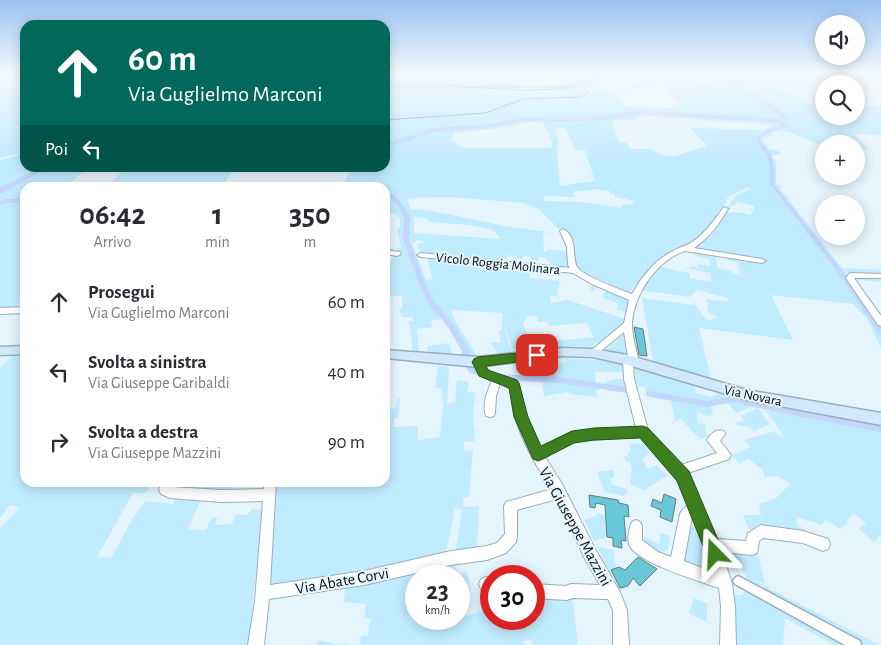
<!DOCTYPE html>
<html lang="it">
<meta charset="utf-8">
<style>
body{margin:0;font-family:"Alegreya Sans",sans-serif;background:#f2f2f3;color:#2b2b33;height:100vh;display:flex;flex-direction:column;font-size:19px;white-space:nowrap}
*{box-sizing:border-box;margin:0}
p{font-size:16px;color:#7c7c81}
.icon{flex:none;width:28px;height:28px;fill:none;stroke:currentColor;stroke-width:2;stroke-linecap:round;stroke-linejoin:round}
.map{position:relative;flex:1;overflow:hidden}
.side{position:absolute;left:20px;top:182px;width:370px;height:305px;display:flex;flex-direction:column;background:#fff;border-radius:15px;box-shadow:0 2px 12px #0003}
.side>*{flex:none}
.banner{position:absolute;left:20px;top:20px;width:370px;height:152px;border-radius:15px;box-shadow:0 2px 12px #0003;background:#00695c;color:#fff;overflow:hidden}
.tools{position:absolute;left:815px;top:15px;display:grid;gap:10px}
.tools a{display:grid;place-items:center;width:50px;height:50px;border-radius:50%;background:#fff;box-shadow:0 2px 12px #0003;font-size:25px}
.speed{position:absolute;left:405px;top:565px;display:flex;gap:10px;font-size:25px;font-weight:700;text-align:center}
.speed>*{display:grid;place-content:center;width:65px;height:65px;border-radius:50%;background:#fff;box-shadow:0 2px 12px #0003;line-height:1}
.speed small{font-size:12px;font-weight:400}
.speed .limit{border:8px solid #d22;background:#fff;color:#111}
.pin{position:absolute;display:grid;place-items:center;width:42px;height:42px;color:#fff;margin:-21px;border-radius:10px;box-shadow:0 2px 8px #0006}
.me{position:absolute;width:55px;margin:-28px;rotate:339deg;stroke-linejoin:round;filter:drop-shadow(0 0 4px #0008)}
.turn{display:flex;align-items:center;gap:18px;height:105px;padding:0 25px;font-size:22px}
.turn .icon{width:65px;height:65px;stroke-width:2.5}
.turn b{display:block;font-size:35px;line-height:42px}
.then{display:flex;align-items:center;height:48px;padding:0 25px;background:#0003;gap:10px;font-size:19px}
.eta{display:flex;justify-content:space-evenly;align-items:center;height:85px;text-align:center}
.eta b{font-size:30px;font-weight:600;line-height:35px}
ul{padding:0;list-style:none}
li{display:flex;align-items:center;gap:15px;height:70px;padding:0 25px}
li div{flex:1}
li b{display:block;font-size:19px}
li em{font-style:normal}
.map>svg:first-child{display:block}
</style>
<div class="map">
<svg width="881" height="645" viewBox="0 0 881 645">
<rect width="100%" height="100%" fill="#e5f5fd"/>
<g fill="#c1ebff" fill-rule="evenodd">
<path d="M0 73H25V168H87L66 187 25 188V294L17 306 25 305V307L0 310V161L21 154V153L0 158Z"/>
<path d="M385 73H538L539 76 523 75 524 78 514 80V84L562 86 560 73H615L614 76 595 83 598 87 592 85 584 87C612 98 631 83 659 78 682 74 705 73 728 73L686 76 709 87 711 82 726 78 748 77 756 73H771L760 78 782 82 790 79 787 73H881V75L862 74 868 91 856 92V84H824V89L816 85 803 88 791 86 780 87 782 91 804 98 808 104 824 105V116H856V105L881 106V135L854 134 869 150 856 148V144H824V146L788 132 776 131 762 140 769 149 778 150 780 154 771 156 776 162V184L781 186V190L842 268 881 270V282L860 280 857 283 871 305 881 313V349L868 320 853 304 771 295 793 340 699 328 712 382 653 363 642 298 693 305 694 303 703 316 710 321 714 318 720 319 707 312 708 303 705 299 729 302 727 298 697 290 690 297 640 290 661 267 690 273V278L711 282 710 273 684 268H690V266L698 267V264L710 266 709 259 695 256V252L715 255 718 268 731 271 732 274 741 276 737 262 727 260 728 257 767 263 766 261 698 250 694 246 718 226 726 212 744 213 752 215 751 211H754V206L736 202V205H732L730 210 726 209 736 195 751 189 747 188 728 197 723 207 716 213 717 215C707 242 671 254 650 271 642 278 636 286 628 293L578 270 568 235 563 229H558L540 210 525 203 449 197 407 198 410 209 432 211 505 226 562 234 543 232 544 251 547 252V249L570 252 571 269 551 267 550 261H547L546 258 538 257V261L532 260 531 257 523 256V259H515V256L507 255V258L500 259 499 261 421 254 417 244 424 242 418 240 412 244 426 280 433 279 427 258 530 269V278L560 281 557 296H550V303L568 300 622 318 627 322 606 340H601L589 348 578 346 538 352V349L557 347 554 341 594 337 587 323 549 326 546 321 538 322 537 316H526L523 324 533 348 513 350 504 325 511 353 500 355 490 343 501 342 499 332 502 329V313L451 310C455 327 470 341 478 358L462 356 461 352 463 349C458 330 445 319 435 304L430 305 439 315 440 319 431 321 432 327 417 329 419 351 413 352 409 321H413V317H402L399 309 402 308V296H390V309H385V272H387L393 255H397L385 251V244L397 252V249L401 247 397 230 400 227V218L393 213H385V188H341L352 168H385ZM662 82 669 84 665 86 664 91 679 101V105L669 108 626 106 613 94ZM647 116 773 125 764 130 690 128 707 146 675 156 661 155 650 149H632L625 142H619L612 121 635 120 634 118ZM531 122 542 123C548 129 553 140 552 148H465L451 141 454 133 493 129ZM565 128 576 150H585L595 181 560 186 556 146 559 145 555 129ZM597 189 610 191V194H615V197L635 201 633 205 623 204 622 208 581 202 545 201 543 196 574 197 573 192ZM414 217 426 218 431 222 469 225 493 230 501 239 414 233Z"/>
<path d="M125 168H234L222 187H108Z"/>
<path d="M594 283 629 299V310L625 312 617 310 618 303 602 298 606 290 597 286 594 291 590 290Z"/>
<path d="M627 331 630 356 604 351Z"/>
<path d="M449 343 452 355 428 354 427 346Z"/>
<path d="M16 352H25V482L152 483 146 493H133L97 557 111 558 133 518 145 501 173 504 176 497 201 499 188 529 206 530 211 518 217 517 215 525 232 524 235 515H247L252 509 263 510 248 645H0V528L20 508 10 505 0 518V368Z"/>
<path d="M565 358 606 361 626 366 627 372H595L596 386 605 385V382L617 379H628L631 393 601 388 596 391 597 397 570 394 568 392 544 396 542 381 537 380 536 376 550 377 548 369 566 361Z"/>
<path d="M438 366 449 367 447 404 455 402 457 380 469 382 467 392 475 393 473 415 475 441 464 442V450L473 451 469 497H462L464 507 479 506 477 552 455 556 462 510 455 508 446 553 411 563 265 590 276 483 385 482V408L395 409 398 398 400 399 398 418H394L393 427 418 426V440L440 437 443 405 442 389 435 387Z"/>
<path d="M637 367 695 385 696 393 711 397 719 393 754 402 755 405 737 413 726 402 710 406 713 409 711 417 697 412 698 423 706 425V433L710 436 700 439 681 419 675 422 671 401 647 396 645 387H637L634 370Z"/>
<path d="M761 403 881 425V537L879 536 874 542 859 529 866 523 854 514 846 520 848 523 841 529 825 520 822 525 797 517 798 527 805 529 806 539 751 533 743 515H761L759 504 776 498 790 484 778 476 764 477 763 470 749 459 739 463 732 455 750 447 744 440 775 431 780 437 783 435Z"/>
<path d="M758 408 770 424 754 431 750 427 739 426 735 423 744 421 741 416Z"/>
<path d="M629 444H644L650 454 642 459 648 469 657 465 667 476 644 490 630 484 632 470 630 462H626L623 457 627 456 631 448Z"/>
<path d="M614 470V477L610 479 613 485 627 489 628 493 623 496 605 492 597 472Z"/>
<path d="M174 483H234L230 493 177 489 172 486Z"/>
<path d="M597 513 606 515 607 537 594 541 584 520 596 516Z"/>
<path d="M689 525 696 527 699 531 712 572 682 562Z"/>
<path d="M661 533 670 536 668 549 662 553 650 551 643 544 644 537 659 544Z"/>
<path d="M597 546 613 550 616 567 611 576Z"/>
<path d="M729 552 758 555 765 584 753 580 879 645H864L746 583 747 577Z"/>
<path d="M454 562 457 574 467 572 471 591 461 594 466 616 491 608V619H534V590L572 594 578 645H533L531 640 523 641 524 645H317L319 640 335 644 360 645 361 636H368L371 619 364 618 366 604 344 602 345 588ZM416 576H459V619H416Z"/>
<path d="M744 589 846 645H834L785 618 783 645H733L732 595H743Z"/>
<path d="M694 598 707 603V622L691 615 689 612Z"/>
</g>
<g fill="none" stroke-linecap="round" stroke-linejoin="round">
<g stroke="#8b9ab5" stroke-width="1">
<path d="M385 86 565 87 571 86 590 73"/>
<path d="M464 87 522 90 570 89 594 76 607 73"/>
<path d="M385 120 485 113 524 99 580 97 588 93 583 87 592 80 613 73"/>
<path d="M25 179 34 168"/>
</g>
<g fill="#c3d6fb" fill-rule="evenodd">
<path d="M779 120H781L786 125V127L769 132 760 138V141L771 154 774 168V184L841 269 881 327V334H879L837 271 770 184V168L767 154 756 141V138L767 130 782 126 779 122Z"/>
<path d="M385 193 392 194 400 201 410 217 409 239 426 286 434 301 452 323 469 349 474 368 491 374 492 376 491 378 488 379 468 372 462 351 448 327 429 304 420 286 403 239 404 217 396 203 388 196 385 195Z"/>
<path d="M7 199H25V203H7L0 205V201Z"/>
<path d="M499 374 560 377 634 388 637 389 638 391 637 393 634 394 560 383 499 380 496 379 495 377 496 375Z"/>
<path d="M650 391 707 401 733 396 786 408 881 424V432L786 414 733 402 707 407 647 396 646 394 647 392Z"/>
</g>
<g fill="#c3d6fb" fill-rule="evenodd">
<path d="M792 73H798L806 80 805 84 734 83C752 93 773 101 787 117L780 123 641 114 598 121 522 122 480 129 435 132 385 148V144L434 128 480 125 522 118 598 117 641 110 778 119 780 117 763 103 727 83 729 80 801 81Z"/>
<path d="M39 168H48L0 194V188Z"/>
</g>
</g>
<g fill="#69c8d8" stroke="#65797d">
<path d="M634 327 643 329 647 356 639 355Z"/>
<path d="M664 494 676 499 672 522 660 517 661 510 651 506 653 499 662 503Z"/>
<path d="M589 495 618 500 619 503 628 505 629 517 624 516 626 541 621 540 622 548 613 546V538L607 537 605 505 596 503 595 508 590 507Z"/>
<path d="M638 557 657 569 640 586 633 578 628 586 620 588 611 570 619 567 625 570Z"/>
</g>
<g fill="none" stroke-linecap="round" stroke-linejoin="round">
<defs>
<path id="pedestrian" d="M738 576 860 641 861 645H845L735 584 733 581 735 578Z"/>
<g id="minor">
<path d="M557 73H561L564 87 561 86Z"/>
<path d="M725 207 728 209C719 224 709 238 694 248L762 259 766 261 762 263 685 251C657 260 634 294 632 323 632 336 636 349 639 362L637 364 633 365 634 379 648 430 681 465 717 453 707 440C710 434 717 428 724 431L725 434 720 441 731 455 729 459 688 473 717 539 746 541 748 533 761 525 803 531 828 539 830 544 828 549 823 551 803 543 763 538 759 541 757 553 752 555 722 552 732 584 735 606 736 645H720L721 606 719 588C696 580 645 565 631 548 626 542 629 528 632 522L636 520 640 522 642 526V540L658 552 671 557 680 514 682 510 689 504 679 480 640 437 574 441 545 457 561 482 594 547 620 592 627 610 629 645H613V610L608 599 572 598 567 600 534 598V584L566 586 571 584 600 585 584 557 557 499 517 510V537L516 542 506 553 487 560 451 565 364 585 269 599 264 645H248L255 601 263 501 221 502 170 498 161 494 159 490 162 482H174L172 487 221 490 264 489V482H276L270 585 364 571 451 551 487 546 497 543 505 534 504 506 506 502 552 489C537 468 522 442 515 416 513 407 512 398 510 389L500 383 496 396 495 413 494 416 490 417 486 416C482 404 487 392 492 381L481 376 473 362 475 360H481C493 382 503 371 519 384L526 417 540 448 572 432 636 428 624 379 623 360 625 358 628 357 624 332 596 355H590L588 353 624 323 629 300 592 284 573 273 421 257 417 255 421 253 570 268 568 265 567 247 560 231 563 229C579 237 571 261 578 268 584 276 621 290 632 294 641 278 654 261 671 252 679 247 688 246 695 240 707 231 715 219 723 208ZM694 515 707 545 715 573 684 561 692 517Z"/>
<path d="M385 250 400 252 401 254 397 256 385 254Z"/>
<path d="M850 273 881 274V278H854L881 316V326L878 325 846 278Z"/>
<path d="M25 307V313L0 314V308Z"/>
<path d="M486 577 491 578V592L481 589 479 584 481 579Z"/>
</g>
<g id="secondary">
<path d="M25 346V354L0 355V347Z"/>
<path d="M562 348 593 349 628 355 747 390 881 413V425L747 400 628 365 593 357 562 356 478 367 385 358V350L478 357Z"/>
</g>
</defs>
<use href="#pedestrian" stroke="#9baeb7" stroke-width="3"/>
<use href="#minor" stroke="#9baeb7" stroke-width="2"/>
<use href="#secondary" stroke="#9baeb7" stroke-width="3"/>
<use href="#pedestrian" fill="#fff" fill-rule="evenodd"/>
<use href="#minor" fill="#fff" fill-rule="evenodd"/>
<use href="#secondary" fill="#d2e8fc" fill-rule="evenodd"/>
</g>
<linearGradient id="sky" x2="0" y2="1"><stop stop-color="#99c2f0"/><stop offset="0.45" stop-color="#f3fafe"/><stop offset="1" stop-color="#f3fafe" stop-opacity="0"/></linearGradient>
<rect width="881" height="163" fill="url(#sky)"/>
<path fill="#3d7e1e" stroke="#285214" d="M537 351 543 355 541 359 486 366 488 370 517 380 519 383 528 417 541 446 572 431 594 428 643 426 648 428 689 471 724 554 721 561 715 563 709 561 677 481 640 438 594 440 574 443 543 459 538 461 533 459 514 417 509 388 479 376 472 362 474 359 478 357Z"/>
<g text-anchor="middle" stroke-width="4" stroke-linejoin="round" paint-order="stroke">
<g font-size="14" fill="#070e11" stroke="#e5f5fd">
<text transform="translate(498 263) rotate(6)" y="5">Vicolo Roggia Molinara</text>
<text transform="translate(753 395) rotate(12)" y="5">Via Novara</text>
</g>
<g font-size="16" fill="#070e11" stroke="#e5f5fd">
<text transform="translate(576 526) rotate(61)" y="6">Via Giuseppe Mazzini</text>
<text transform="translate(342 580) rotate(-10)" y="6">Via Abate Corvi</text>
</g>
</g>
</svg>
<div class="tools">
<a><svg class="icon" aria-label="sound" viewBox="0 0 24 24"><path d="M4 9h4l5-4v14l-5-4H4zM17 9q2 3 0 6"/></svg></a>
<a><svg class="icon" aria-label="search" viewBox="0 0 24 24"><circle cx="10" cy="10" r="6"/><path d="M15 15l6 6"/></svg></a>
<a>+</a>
<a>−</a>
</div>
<div class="speed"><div>23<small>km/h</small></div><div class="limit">30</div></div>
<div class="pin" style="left:537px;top:355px;background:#d93025"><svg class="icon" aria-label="arrive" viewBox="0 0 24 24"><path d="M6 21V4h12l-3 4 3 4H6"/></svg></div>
<svg class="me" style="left:715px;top:554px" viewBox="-20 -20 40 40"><path d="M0-17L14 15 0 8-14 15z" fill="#3d7e1e" stroke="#fff" stroke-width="4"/></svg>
<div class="banner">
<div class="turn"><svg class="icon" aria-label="ahead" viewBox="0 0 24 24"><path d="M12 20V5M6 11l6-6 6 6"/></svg><div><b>60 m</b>Via Guglielmo Marconi</div></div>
<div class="then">Poi<svg class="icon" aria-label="left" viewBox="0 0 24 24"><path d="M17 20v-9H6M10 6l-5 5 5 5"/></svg></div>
</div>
<section class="side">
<div class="eta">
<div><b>06:42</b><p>Arrivo</p></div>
<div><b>1</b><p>min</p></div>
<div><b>350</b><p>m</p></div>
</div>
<ul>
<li><svg class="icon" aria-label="ahead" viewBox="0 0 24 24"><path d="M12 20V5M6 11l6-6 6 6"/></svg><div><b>Prosegui</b><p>Via Guglielmo Marconi</p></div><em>60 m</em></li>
<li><svg class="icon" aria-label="left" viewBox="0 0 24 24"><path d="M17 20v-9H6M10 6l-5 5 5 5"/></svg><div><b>Svolta a sinistra</b><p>Via Giuseppe Garibaldi</p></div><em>40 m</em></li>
<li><svg class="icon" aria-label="right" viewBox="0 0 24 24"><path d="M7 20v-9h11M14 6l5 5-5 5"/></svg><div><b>Svolta a destra</b><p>Via Giuseppe Mazzini</p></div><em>90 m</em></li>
</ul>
</section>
</div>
